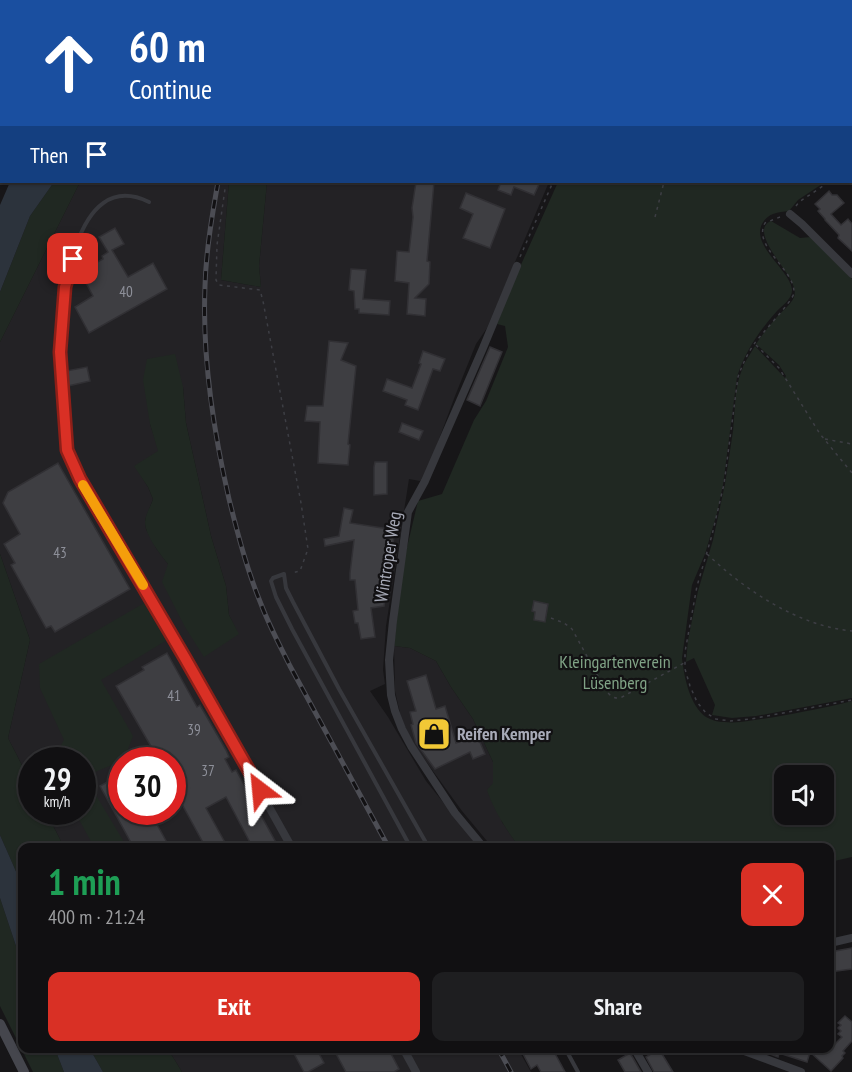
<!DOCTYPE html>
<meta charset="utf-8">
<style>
body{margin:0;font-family:"PT Sans Narrow",sans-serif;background:#1e1e20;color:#f1f3f6;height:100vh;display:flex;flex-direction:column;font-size:22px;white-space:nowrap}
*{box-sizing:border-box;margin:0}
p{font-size:20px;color:#9c9d9f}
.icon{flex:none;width:33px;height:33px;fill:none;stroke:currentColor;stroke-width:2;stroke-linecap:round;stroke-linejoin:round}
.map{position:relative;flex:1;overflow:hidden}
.drawer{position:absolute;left:18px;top:843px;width:816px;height:210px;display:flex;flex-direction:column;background:#111012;border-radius:12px;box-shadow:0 2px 4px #0004,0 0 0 2px #303032}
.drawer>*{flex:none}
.guide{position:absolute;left:0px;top:0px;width:852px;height:183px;box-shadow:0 2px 4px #0004,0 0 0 2px #303032;background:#1a4fa0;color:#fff;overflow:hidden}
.controls{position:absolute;left:774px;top:765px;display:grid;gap:12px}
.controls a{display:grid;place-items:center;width:60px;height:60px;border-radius:12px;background:#111012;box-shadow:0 2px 4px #0004,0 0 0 2px #303032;font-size:30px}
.speed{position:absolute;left:18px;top:747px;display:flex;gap:12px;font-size:30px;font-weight:700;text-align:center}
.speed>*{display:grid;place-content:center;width:78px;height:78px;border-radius:50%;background:#111012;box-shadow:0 2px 4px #0004,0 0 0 2px #303032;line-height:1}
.speed small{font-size:15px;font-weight:400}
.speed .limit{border:9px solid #d22;background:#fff;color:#111}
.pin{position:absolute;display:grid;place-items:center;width:51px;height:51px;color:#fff;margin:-26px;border-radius:12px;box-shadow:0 3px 9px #0006}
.me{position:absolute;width:66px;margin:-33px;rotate:331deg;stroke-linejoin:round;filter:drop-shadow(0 0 4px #0008)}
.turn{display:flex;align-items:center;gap:21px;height:126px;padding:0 30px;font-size:27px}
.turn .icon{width:78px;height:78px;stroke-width:2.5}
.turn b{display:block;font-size:42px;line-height:51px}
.then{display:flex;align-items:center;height:57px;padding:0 30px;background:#0003;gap:12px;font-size:22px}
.round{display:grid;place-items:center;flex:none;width:63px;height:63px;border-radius:12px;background:#1e1e20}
.headline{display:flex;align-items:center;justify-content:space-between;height:102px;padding:0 30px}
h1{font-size:36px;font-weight:700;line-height:45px;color:#1e9e55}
.primary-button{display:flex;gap:12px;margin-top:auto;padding:12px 30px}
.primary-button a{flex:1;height:69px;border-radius:12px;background:#d93025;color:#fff;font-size:24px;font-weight:700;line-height:69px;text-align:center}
.primary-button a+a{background:#1e1e20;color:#f1f3f6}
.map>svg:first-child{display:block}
</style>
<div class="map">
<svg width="852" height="1072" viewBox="0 0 852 1072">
<rect width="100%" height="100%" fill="#171618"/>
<g fill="#232225" fill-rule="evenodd">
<path d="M80 182H229L221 280 261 287 259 266 267 182H549L487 328 476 344 455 396 425 477 420 481 409 479 386 626 383 670 385 684 370 691 388 717 426 781 476 843 475 847H64L46 812H82V760H32L31 783 8 738 30 640 0 554V342ZM183 387 186 423 211 536 226 586 229 615 238 634 168 564 156 548 146 529 145 520 153 499 148 487 135 466 159 451 150 424ZM122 760H172V812H122Z"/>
<path d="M394 646 410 648 436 661 451 687 473 719 493 762V783L502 822 519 847H492L462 811 409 738 400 713 395 691Z"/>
<path d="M168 1049H518L531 1072H182Z"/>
</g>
<g fill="#202822" fill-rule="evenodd">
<path d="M303 0H751L744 2H302Z"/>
<path d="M54 182H80L0 342V292L30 216Z"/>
<path d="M229 182H267L259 266 261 287 221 280Z"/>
<path d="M558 182H825L798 200 789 211C778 212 768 213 762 224 751 246 789 269 792 289 793 298 783 305 777 311 759 331 745 352 737 377L723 485 717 513 705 554 692 585 682 658C684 677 690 706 706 717 711 720 718 722 724 722 741 724 758 719 775 717 801 712 826 708 852 701V857L830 862V848L519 847C506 829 494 811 487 790L493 783V762L473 719 451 687 436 661 410 648 394 646 403 564 418 501 442 494 474 420 486 401 508 347 505 326 497 324 511 287ZM784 776H824V814H784Z"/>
<path d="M771 221 800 238 811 237 852 279V698L756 716 732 718 712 715 715 705 694 658 686 662 688 640 698 591 713 540 725 484 733 431 736 392 739 378 744 364 755 346 785 378 786 376 779 365 756 344C762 335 769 326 776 318 781 312 791 305 794 297 795 294 795 291 794 288 792 273 747 231 771 221Z"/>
<path d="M175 354 183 387 186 423 211 536 226 586 229 615 239 634 204 657 185 627 162 582 168 564C160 554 145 535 145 522 145 515 151 506 153 499L148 487 134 466 158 451 150 424 143 380 147 359Z"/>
<path d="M0 554 30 640 8 738 31 783 32 812H46L64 847 22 848V885L0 835Z"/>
<path d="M146 602 167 640 101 680 133 736 124 760 83 777 82 760H60L56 754 64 740 40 688 39 664Z"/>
<path d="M94 792 127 847H94L75 812H82L83 800Z"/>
<path d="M0 898 22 964V1048L55 1049 64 1072H33L0 1006Z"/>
<path d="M90 1049H168L182 1072H103Z"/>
</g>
<g fill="#2c333c">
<path d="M10 182H54L30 216 0 292V205Z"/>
<path d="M0 835 22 885V964L0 898Z"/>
<path d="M55 1049H90L103 1072H64Z"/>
</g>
<g fill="#3e3e42" stroke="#313034" stroke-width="1.5">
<path d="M416 182H434L427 261 430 262 429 284 415 298 426 299 425 316 407 314 409 283 395 281 397 251 409 252 413 217 412 208Z"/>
<path d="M501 182H540L534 195 514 187 511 195 498 190Z"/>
<path d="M829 191 832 195H837L844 203 831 214 841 225 848 219 852 224V251L838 238 839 235 825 220V219L818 211 820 209 815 204Z"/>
<path d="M466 193 505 209 490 248 463 238 473 214 460 208Z"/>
<path d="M115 228 124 244 112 250 128 277 153 263 167 289 89 333 75 307 93 296 80 272 103 259 102 256 108 252 99 237Z"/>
<path d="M351 269 366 270 363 299 390 301 389 315 359 313V309H355L354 291 349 290Z"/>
<path d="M329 341 348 343 341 360 356 366 348 444 350 445 348 465 318 463 320 422 305 421 307 406H323Z"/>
<path d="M490 347 502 352 480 406 467 400Z"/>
<path d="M423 351 445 359 440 371 433 369 418 410 405 405 407 400 383 391 387 379 412 388 421 364 419 363Z"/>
<path d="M87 367 90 381 68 386 66 371Z"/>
<path d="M402 423 423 431 419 440 399 432Z"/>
<path d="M375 462H387V494L374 495V467Z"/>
<path d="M58 463 130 589 55 632 51 626 46 628 11 565 15 563 4 544 20 534 3 503 8 492Z"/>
<path d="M344 508 353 510 350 523 395 530 384 606 371 608 375 637 361 639 358 623H355L353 611 358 610 355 580H350V573L354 540 325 546 324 539 339 536Z"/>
<path d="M534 601 548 604 545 622 534 620 535 612 532 611Z"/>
<path d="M167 653 197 707 200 705 226 750 229 757 225 759 232 772 236 770 279 848H253L226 797 206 808 228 848H206L172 786V760H147L156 755 116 686 144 670 142 667Z"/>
<path d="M426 675 436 709 445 706 456 743 477 735 485 754 473 759 470 752 435 769 416 743 411 725 413 724 410 712 416 711 407 681Z"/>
<path d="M122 774V812H150L170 848H134L100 786Z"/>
<path d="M852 948V969L830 972V952Z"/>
<path d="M845 1016 852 1022V1041L843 1051 845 1053 842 1056 843 1058 831 1071 810 1052 807 1062 779 1053 778 1057 757 1049 831 1048 842 1037 838 1034 841 1031 838 1028 841 1025 838 1023Z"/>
<path d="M291 1048H316L324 1063 308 1072H304Z"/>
<path d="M333 1048H388L399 1069 394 1072H346Z"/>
<path d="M520 1048H552L565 1072H541L537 1065 531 1069Z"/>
<path d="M659 1049 673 1072H654L646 1057Z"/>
<path d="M630 1053 633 1058 641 1072H625L618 1060Z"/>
</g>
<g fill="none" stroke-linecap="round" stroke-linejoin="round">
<g stroke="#3d3e44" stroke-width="1.5" stroke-dasharray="3 4.5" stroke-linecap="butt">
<path d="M420 0 453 2"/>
<path d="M90 2 91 0"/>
<path d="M278 2V0"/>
<path d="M290 2V0"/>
<path d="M299 2 323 0"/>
<path d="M476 2 478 0"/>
<path d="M850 42 852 41"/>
<path d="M850 107 852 106"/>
<path d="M850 131H852"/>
<path d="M850 167 852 166"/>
<path d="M226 182 217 245 216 280 219 285 260 290 263 301 301 503 308 549 300 571 291 573"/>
<path d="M796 206 799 202 829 182"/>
<path d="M655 217 664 182"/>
<path d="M780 217 765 223C752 247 795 269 794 293 793 301 761 334 754 344 747 355 742 365 738 377L724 484 712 535 697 586 685 652V669L690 686 697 702 706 713 716 719 730 721 751 719 852 700"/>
<path d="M520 257 553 182"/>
<path d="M756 345 779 368 820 434 852 473"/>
<path d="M825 439 852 444"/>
<path d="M707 554C745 590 798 626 852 631"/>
<path d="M551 618 564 623 572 629 605 689C610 696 614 700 622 697L684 663"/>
</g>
<g stroke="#37383d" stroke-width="4">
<path d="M149 202C73 165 61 304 60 349 60 367 64 385 65 403 66 420 63 438 69 453 81 490 108 527 128 560 158 611 188 662 217 714"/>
<path d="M411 848 292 629 276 597 271 581 273 578 284 574 286 588 293 602 339 689 429 848"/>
<path d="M565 1048 578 1072"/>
</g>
<g stroke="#37383d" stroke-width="8">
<path d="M0 104 2 105"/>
<path d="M790 214 802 224 852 274"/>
<path d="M217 714 292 848"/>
<path d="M484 848 455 813 411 746 402 729 395 711 391 695 389 660 393 621 408 512 425 481 483 348 517 266"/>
<path d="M830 943 852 938"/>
<path d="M403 1048 416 1072"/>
<path d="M634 1048 648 1072"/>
<path d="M736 1048 801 1072"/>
</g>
<g stroke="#45464d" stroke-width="10">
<path d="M113 2 115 0"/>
<path d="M0 117 2 115"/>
<path d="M0 1024 24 1072"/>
</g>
<defs>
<g id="rail">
<path d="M274 2V0"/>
<path d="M218 182C212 216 206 251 205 286 202 358 213 429 229 499 238 535 247 570 261 604 269 625 280 646 290 666L389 848"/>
<path d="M498 1048 511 1072"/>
</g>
</defs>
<use href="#rail" stroke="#4c4d54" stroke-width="5"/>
<use href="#rail" stroke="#121113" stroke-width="3" stroke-dasharray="9" stroke-linecap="butt"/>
</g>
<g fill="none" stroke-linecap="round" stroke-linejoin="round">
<defs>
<path id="route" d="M73 259 65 287 60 352 67 450 80 479 185 658 260 790"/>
</defs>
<use href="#route" stroke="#8d1f18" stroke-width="15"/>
<use href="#route" stroke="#d93025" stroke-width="10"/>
<path stroke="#f59e0b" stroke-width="10" d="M83 485 143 585"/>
</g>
<defs>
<symbol id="shop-square" viewBox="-11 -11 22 22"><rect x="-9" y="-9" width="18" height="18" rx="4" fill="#f1c836" stroke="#121113"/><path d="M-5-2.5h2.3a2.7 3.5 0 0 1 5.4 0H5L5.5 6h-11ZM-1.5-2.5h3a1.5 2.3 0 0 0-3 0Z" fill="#111"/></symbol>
</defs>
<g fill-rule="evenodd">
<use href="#shop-square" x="415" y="715" width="38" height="38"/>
</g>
<g text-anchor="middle" stroke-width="4.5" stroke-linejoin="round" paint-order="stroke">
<g font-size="15" fill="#8e909a">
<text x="126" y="297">40</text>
<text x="60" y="558">43</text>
<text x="174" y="701">41</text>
<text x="194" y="735">39</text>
<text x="208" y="776">37</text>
</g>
<g font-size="18" fill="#a8abb8" stroke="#121113">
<text transform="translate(388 557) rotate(-81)" y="6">Wintroper Weg</text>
</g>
<g font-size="18" fill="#80a386" stroke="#121113">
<text x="615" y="668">Kleingartenverein<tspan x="615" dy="21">Lüsenberg</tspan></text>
</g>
<g font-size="18" font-weight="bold" fill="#a8abb8" stroke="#121113" text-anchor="start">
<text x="457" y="740">Reifen Kemper</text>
</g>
</g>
</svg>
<div class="controls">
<a><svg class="icon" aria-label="sound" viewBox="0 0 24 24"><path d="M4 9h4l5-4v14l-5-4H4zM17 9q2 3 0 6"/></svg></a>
</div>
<div class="speed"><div>29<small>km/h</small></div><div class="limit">30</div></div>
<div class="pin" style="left:73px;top:259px;background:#d93025"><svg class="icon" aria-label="arrive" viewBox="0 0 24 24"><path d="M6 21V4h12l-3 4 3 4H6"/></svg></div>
<svg class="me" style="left:260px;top:790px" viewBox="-20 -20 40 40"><path d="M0-17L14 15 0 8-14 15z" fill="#d93025" stroke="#fff" stroke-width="4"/></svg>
<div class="guide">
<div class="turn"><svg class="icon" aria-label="ahead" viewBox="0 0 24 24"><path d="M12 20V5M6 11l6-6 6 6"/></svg><div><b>60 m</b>Continue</div></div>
<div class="then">Then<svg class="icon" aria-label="arrive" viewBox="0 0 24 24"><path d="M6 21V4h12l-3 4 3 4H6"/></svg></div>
</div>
<section class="drawer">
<div class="headline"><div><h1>1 min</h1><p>400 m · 21:24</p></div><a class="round" style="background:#d93025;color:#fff"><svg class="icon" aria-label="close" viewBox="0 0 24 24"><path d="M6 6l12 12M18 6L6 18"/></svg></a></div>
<div class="primary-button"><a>Exit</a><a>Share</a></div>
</section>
</div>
